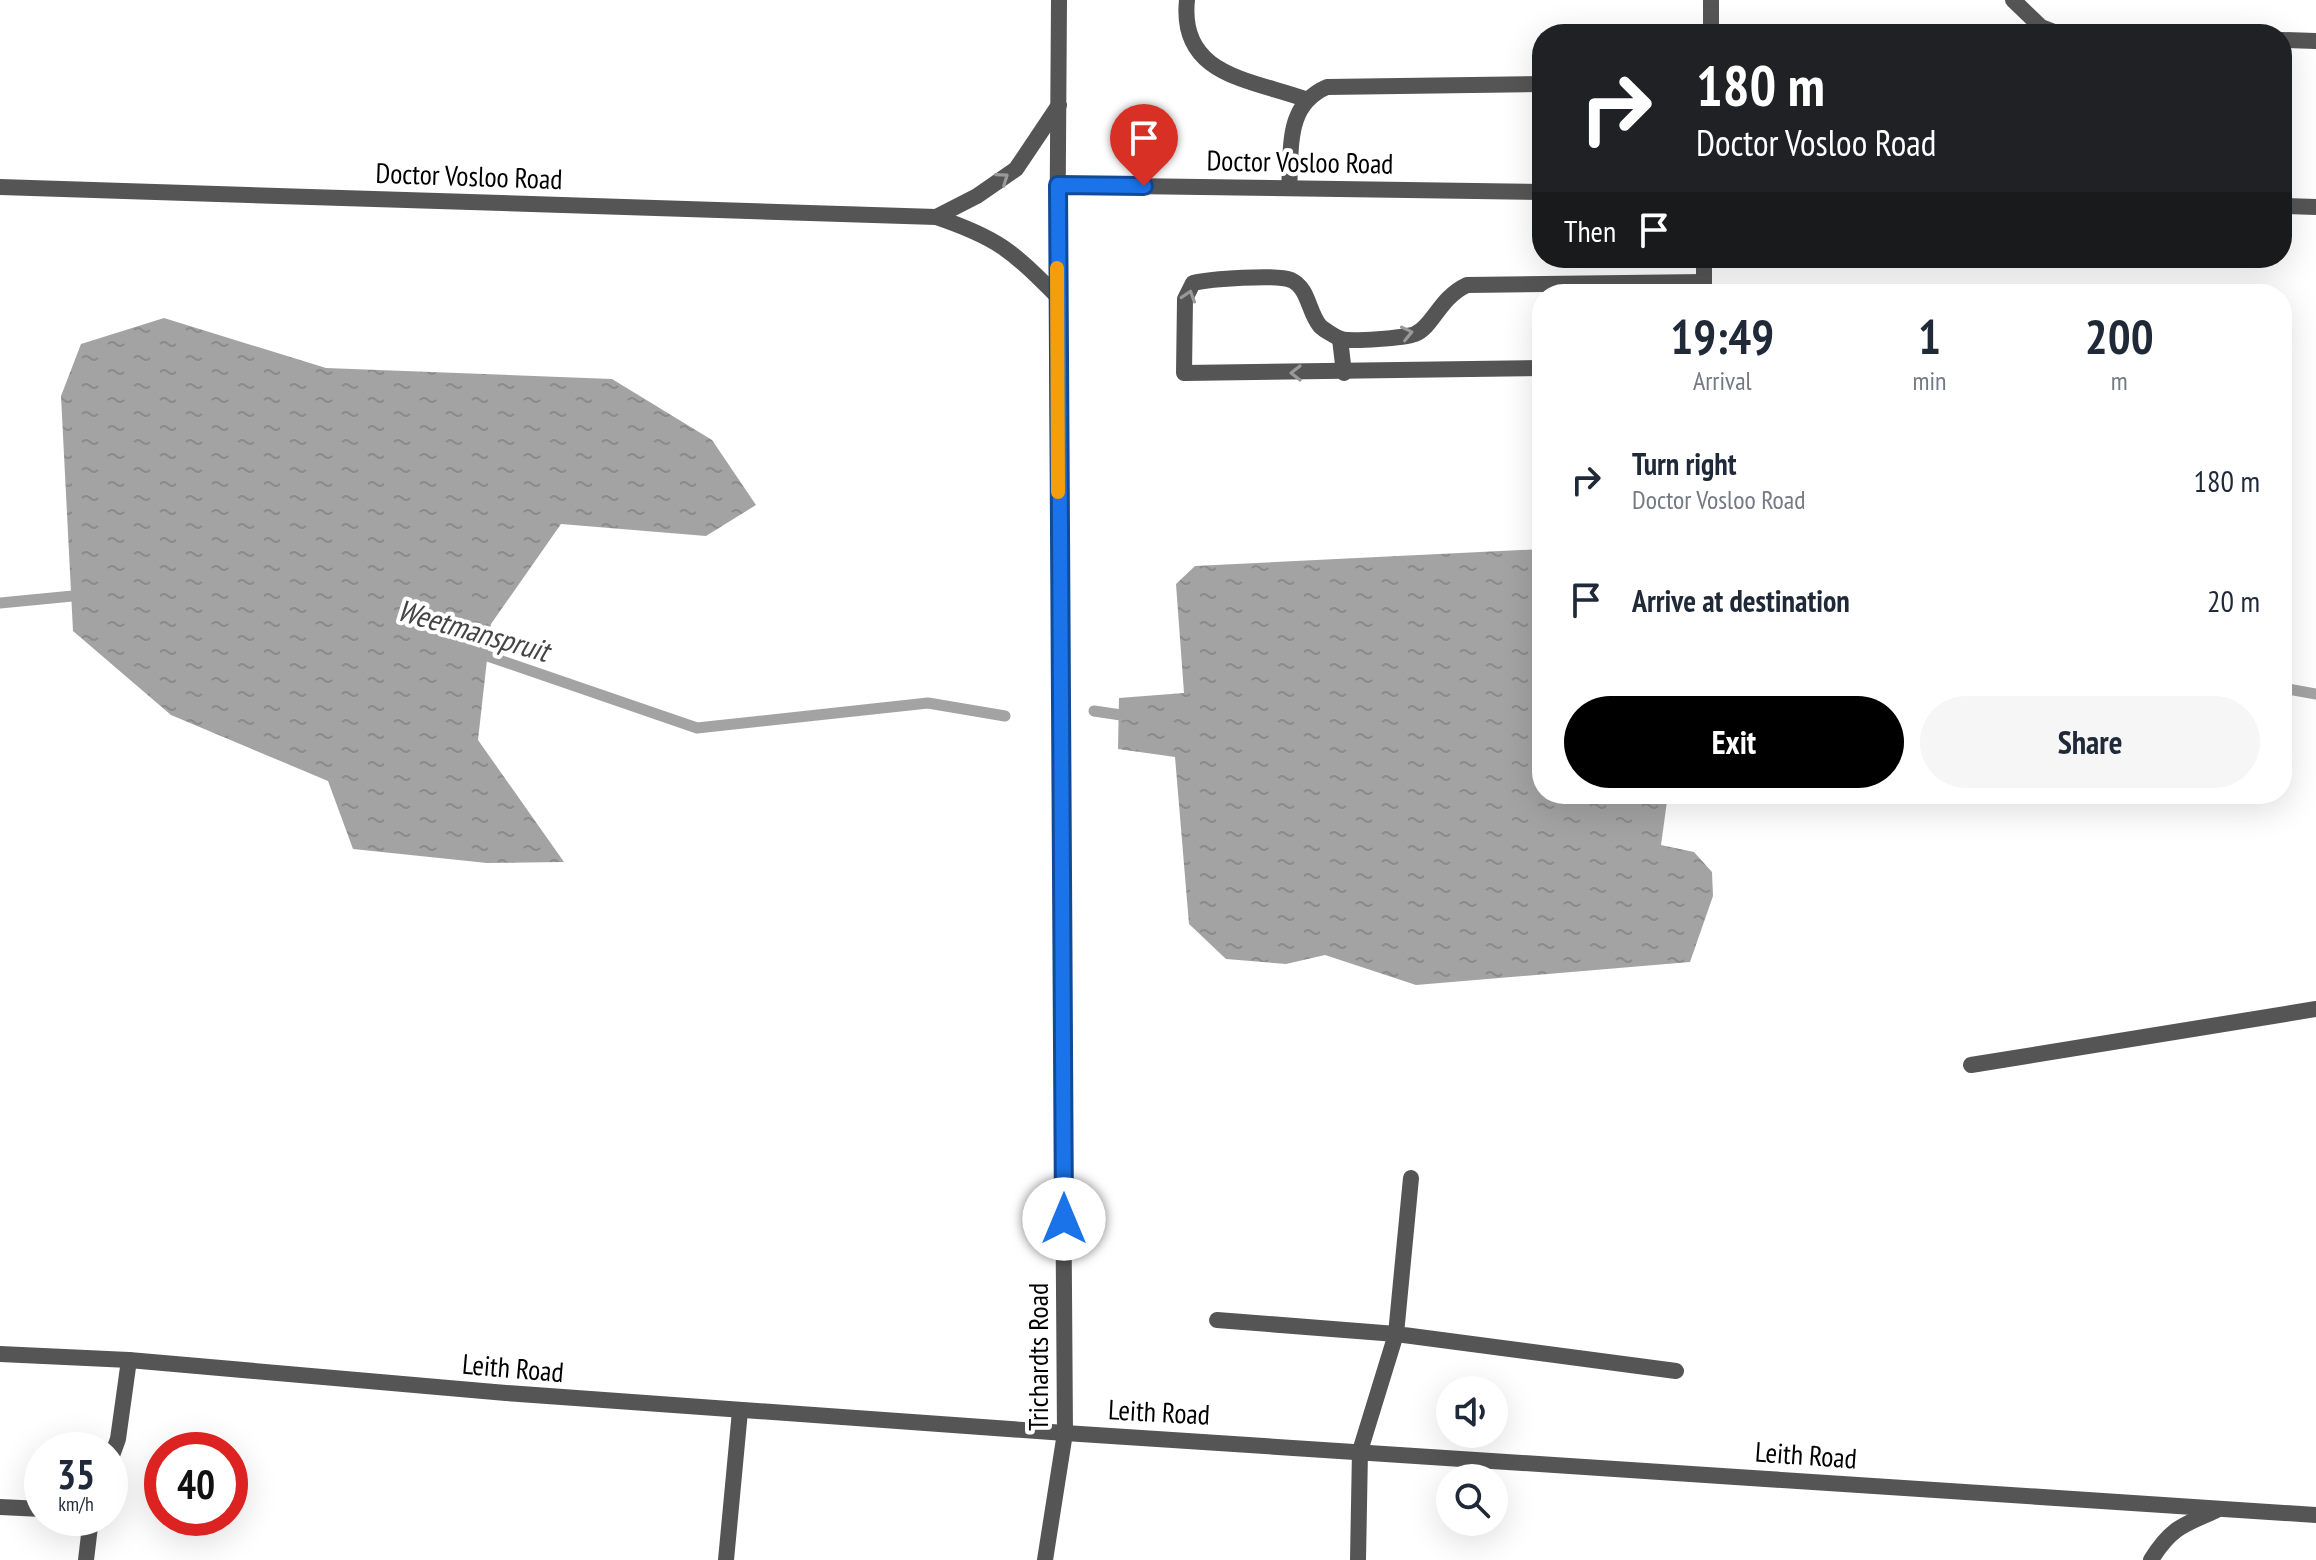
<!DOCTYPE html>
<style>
body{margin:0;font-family:"PT Sans Narrow",sans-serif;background:#f6f6f7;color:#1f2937;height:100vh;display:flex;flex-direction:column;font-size:30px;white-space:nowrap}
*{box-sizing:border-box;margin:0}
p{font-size:26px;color:#747a83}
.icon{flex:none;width:44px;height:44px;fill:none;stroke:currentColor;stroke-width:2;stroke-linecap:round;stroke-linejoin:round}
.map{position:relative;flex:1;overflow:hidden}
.panel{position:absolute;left:1532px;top:284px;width:760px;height:520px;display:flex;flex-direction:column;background:#fff;border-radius:32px;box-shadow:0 8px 32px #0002}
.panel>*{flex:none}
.banner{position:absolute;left:1532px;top:24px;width:760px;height:244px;border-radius:32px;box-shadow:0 8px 32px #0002;background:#202124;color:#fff;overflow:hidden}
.tools{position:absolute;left:1436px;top:1376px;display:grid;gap:16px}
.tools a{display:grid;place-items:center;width:72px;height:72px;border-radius:50%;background:#fff;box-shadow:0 8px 32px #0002;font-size:40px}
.speed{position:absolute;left:24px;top:1432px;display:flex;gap:16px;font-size:40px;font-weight:700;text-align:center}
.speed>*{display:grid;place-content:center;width:104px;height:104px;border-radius:50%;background:#fff;box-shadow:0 8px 32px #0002;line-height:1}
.speed small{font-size:20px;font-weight:400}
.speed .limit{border:12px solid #d22;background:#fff;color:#111}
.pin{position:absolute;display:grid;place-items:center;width:68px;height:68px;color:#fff;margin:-82px -34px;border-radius:50% 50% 50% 0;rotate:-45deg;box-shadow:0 0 8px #0007}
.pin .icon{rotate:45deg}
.me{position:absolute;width:88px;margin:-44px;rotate:0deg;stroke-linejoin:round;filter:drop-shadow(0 0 6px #0008)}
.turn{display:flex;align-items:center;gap:28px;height:168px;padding:0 32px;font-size:36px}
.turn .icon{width:104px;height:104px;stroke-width:2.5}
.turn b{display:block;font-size:56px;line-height:68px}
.then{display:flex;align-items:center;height:76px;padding:0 32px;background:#0003;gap:16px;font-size:30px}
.eta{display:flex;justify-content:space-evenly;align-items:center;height:136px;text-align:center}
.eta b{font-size:48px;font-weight:700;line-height:56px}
.button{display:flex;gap:16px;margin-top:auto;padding:16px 32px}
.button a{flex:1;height:92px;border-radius:48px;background:#000;color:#fff;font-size:32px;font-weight:700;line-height:92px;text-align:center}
.button a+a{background:#f6f6f7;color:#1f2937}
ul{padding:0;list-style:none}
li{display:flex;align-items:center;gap:24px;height:120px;padding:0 32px}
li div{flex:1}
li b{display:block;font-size:30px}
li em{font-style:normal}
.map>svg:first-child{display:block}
</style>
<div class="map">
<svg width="2316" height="1560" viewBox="0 0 2316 1560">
<defs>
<pattern id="water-ripples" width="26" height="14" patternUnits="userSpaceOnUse" patternTransform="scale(2)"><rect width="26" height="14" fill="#a3a3a3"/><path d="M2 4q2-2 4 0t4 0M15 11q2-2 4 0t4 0" fill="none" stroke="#8b8b8b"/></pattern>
</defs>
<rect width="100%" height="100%" fill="#fff"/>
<g fill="url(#water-ripples)">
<path d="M164 318 326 368 612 379 712 440 756 505 706 536 561 524 491 624 478 740 564 862 487 863 353 849 328 781 171 715 73 631 61 396 81 344Z"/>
<path d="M1542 549V794H1668L1661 845 1694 852 1712 872 1713 896 1690 962 1416 985 1325 955 1286 964 1226 959 1189 924 1175 757 1118 749 1119 698 1184 693 1176 584 1195 566Z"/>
</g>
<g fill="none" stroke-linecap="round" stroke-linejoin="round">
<g stroke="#a3a3a3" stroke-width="11">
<path d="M0 603 83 595"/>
<path d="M473 651 697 728 928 703 1005 716"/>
<path d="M2282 688 2316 694"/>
<path d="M1094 711 1121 715 1135 713"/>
</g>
<g stroke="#555" stroke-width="16">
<path d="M1187 0C1179 75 1248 79 1305 99"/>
<path d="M1711 0V34"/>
<path d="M2013 0 2041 27 2059 34"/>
<path d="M2282 40 2316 41"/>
<path d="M1058 185 1542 192"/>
<path d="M1289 188C1292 148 1285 105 1327 87L1542 84"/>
<path d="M2282 206 2316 207"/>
<path d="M1704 258V294"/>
<path d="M1340 339 1344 373"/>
<path d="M1542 368 1184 373 1185 299 1193 283C1210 279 1276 274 1291 280 1309 288 1308 312 1320 326 1324 330 1336 337 1341 339 1352 342 1404 338 1415 334 1433 327 1439 298 1467 285L1704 282"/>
<path d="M1971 1065 2316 1009"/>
<path d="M1411 1178 1396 1334 1676 1371"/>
<path d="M1217 1320 1396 1334 1360 1451 1358 1560"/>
<path d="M1065 1433 2316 1515"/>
<path d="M2151 1560C2170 1529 2182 1525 2215 1511"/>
</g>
<g stroke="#555" stroke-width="16">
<path d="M0 187 936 217C998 238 1011 250 1057 296"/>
<path d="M936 217 977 196 1016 169 1059 105"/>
<path d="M0 1354 129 1360 506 1393 1065 1433"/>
<path d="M110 1461 118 1439 129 1360"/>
<path d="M0 1507 42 1509"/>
<path d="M86 1560 91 1518"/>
<path d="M726 1560 740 1411"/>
</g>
<path stroke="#555" stroke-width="16" d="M1045 1560 1065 1433 1057 296 1059 0"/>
</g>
<defs><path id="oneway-chevron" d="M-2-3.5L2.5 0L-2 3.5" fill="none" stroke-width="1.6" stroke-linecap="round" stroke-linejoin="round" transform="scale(2)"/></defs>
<g stroke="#999">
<use href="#oneway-chevron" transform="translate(1003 178) rotate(-35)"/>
<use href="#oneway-chevron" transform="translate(1189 296) rotate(-72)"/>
<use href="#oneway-chevron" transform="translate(1407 333) rotate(-13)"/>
<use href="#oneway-chevron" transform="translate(1296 373) rotate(-180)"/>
</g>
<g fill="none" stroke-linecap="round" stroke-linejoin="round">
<defs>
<path id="route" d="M1064 1219 1058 185 1144 186"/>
</defs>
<use href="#route" stroke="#114b97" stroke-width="20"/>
<use href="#route" stroke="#1a73e8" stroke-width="14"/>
<path stroke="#f59e0b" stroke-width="14" d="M1057 268 1058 492"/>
</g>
<g text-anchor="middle" stroke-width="8" stroke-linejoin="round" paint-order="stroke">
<g font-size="28" fill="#000" stroke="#fff">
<text transform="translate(1300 162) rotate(1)" y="10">Doctor Vosloo Road</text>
<text transform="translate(469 176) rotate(2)" y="10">Doctor Vosloo Road</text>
<text transform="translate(1038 1357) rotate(-90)" y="10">Trichardts Road</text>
<text transform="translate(513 1368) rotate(5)" y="10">Leith Road</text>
<text transform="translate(1159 1412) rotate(3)" y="10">Leith Road</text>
<text transform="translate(1806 1455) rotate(4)" y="10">Leith Road</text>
</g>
<g font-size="30" font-style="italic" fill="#444" stroke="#fff">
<text transform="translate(473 631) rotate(16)" y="10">Weetmanspruit</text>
</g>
</g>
</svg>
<div class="tools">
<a><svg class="icon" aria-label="sound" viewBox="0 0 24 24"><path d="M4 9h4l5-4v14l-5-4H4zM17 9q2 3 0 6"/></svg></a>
<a><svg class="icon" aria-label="search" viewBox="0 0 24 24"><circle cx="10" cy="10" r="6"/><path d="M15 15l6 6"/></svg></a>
</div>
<div class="speed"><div>35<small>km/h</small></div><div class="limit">40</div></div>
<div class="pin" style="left:1144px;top:186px;background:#d93025"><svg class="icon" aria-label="arrive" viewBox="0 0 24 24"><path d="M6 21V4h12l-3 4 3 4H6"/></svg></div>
<svg class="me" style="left:1064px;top:1219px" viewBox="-20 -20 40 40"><circle r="19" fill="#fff"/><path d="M0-13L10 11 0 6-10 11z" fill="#1a73e8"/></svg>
<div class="banner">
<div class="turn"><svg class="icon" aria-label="right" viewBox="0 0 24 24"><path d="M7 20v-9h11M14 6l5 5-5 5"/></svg><div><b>180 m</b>Doctor Vosloo Road</div></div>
<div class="then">Then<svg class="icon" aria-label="arrive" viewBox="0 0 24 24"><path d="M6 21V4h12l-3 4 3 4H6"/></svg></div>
</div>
<section class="panel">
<div class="eta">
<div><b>19:49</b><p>Arrival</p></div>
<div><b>1</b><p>min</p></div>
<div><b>200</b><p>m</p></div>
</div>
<ul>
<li><svg class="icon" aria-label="right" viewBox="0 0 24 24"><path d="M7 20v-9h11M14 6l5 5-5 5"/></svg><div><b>Turn right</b><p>Doctor Vosloo Road</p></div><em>180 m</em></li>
<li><svg class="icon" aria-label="arrive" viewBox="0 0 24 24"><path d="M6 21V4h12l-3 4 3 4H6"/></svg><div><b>Arrive at destination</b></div><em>20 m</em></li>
</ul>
<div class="button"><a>Exit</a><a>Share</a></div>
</section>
</div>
